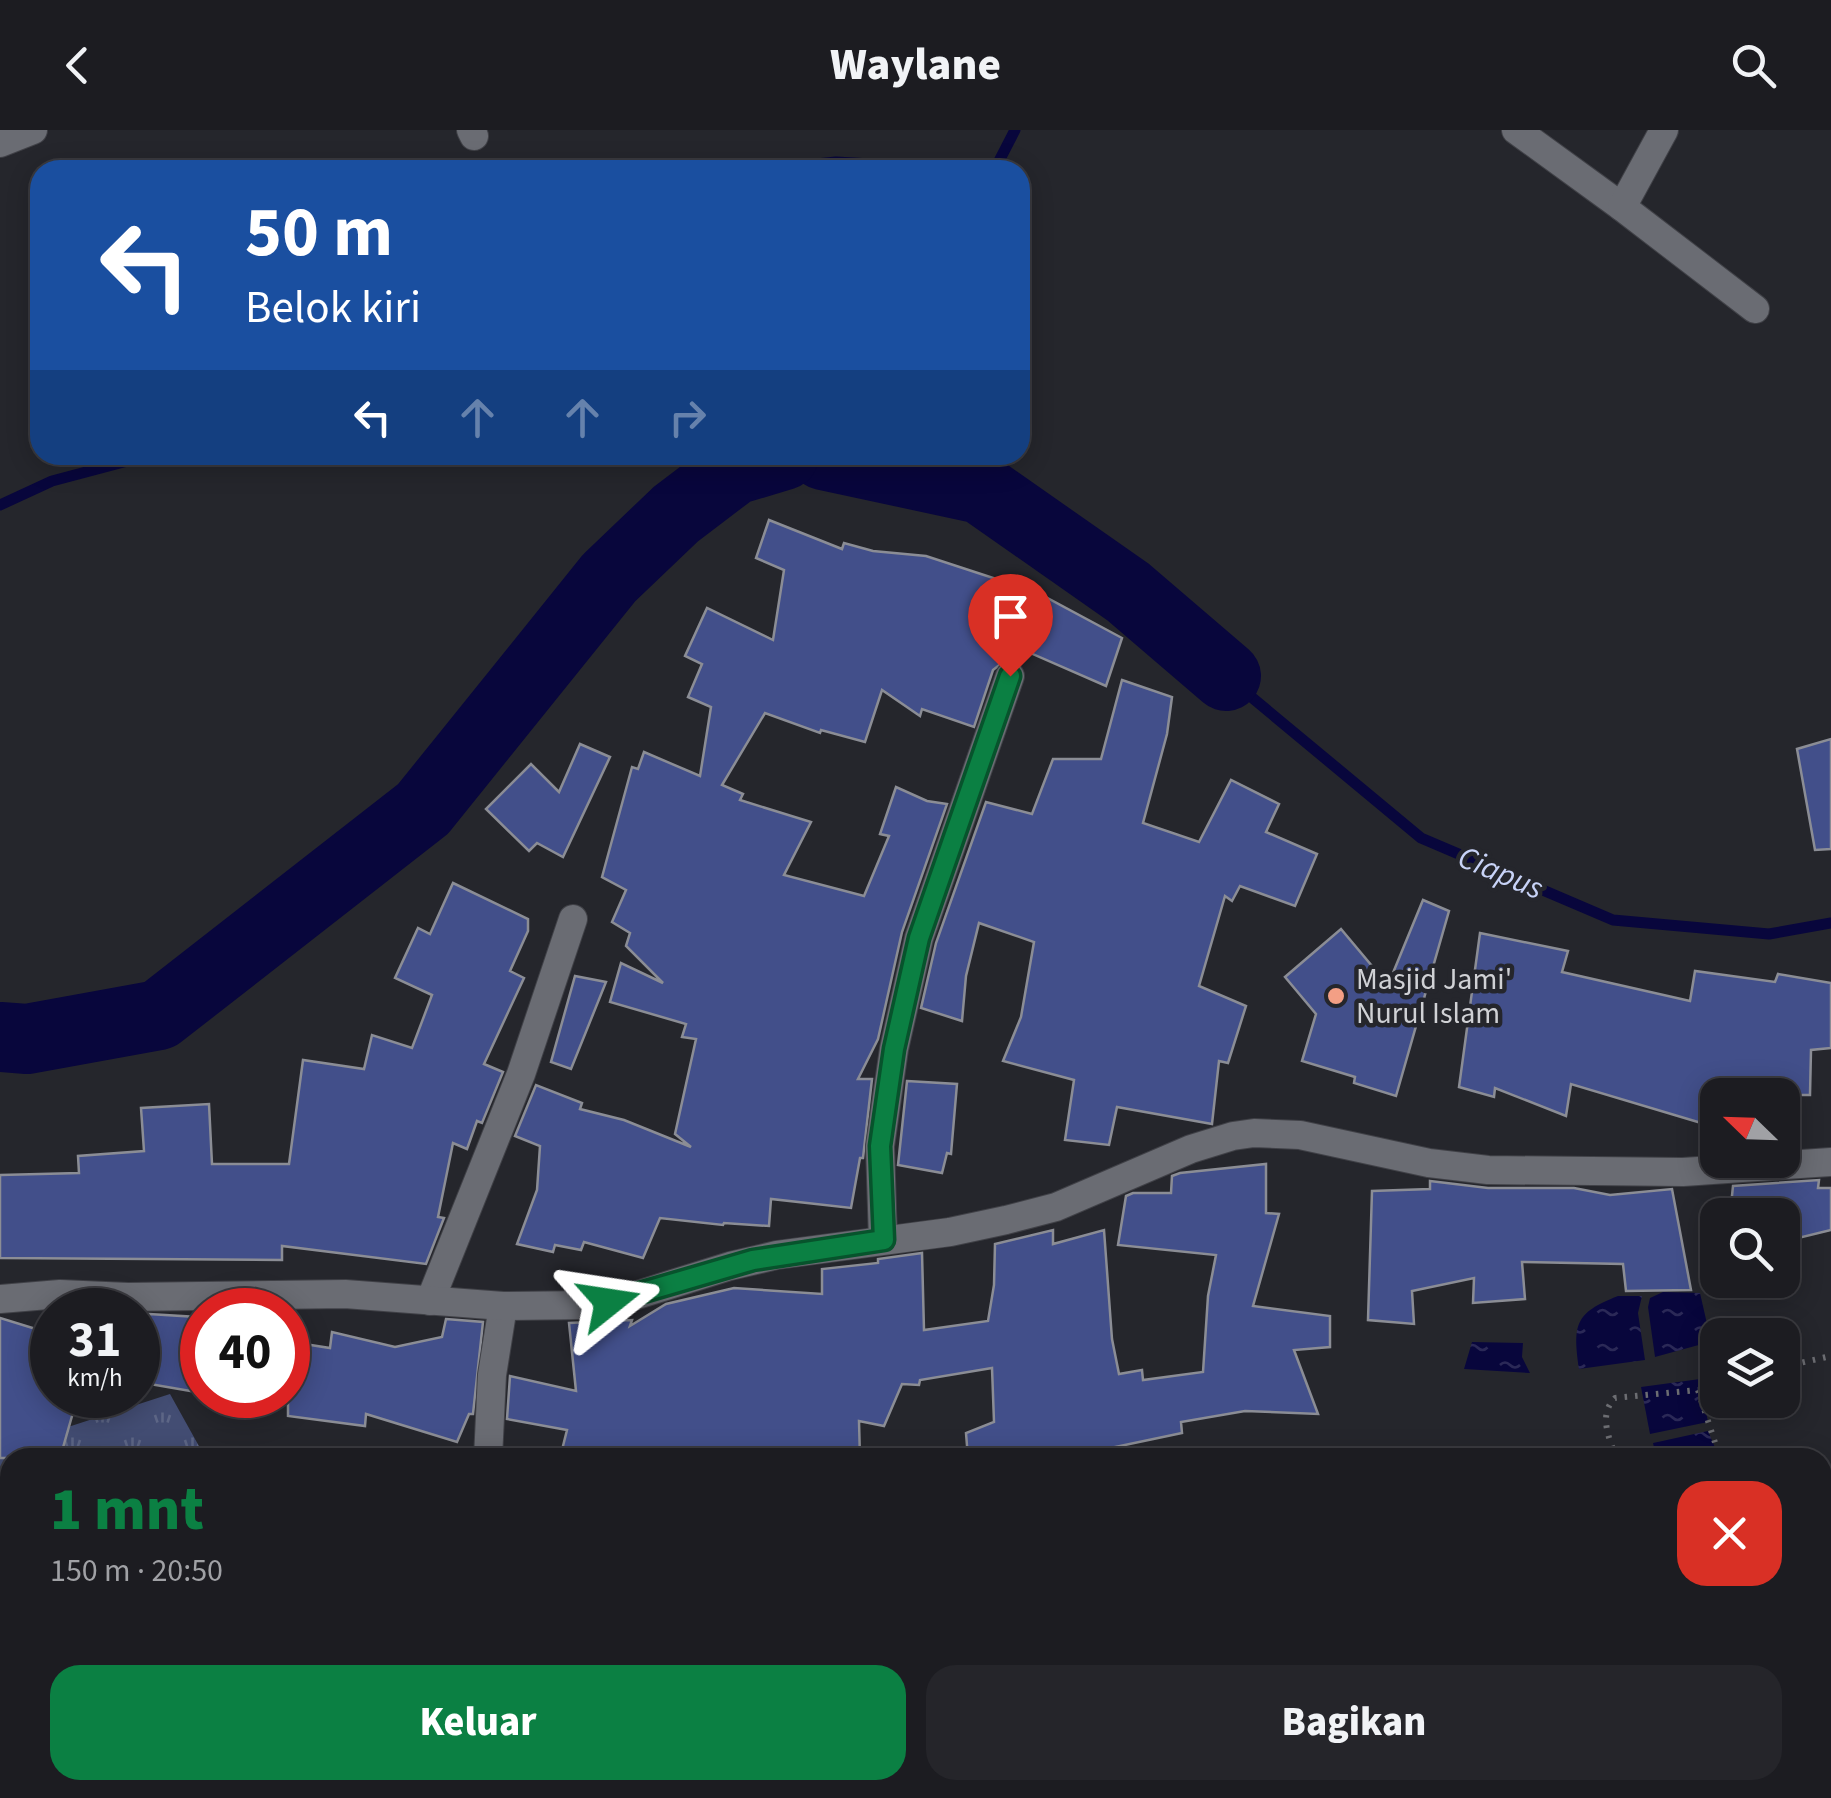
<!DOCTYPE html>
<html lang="id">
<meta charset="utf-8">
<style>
body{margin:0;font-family:"Source Sans 3",sans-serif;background:#25252a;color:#f1f3f6;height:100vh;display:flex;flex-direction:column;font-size:38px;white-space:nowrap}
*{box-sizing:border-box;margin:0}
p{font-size:32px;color:#a0a1a5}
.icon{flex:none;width:55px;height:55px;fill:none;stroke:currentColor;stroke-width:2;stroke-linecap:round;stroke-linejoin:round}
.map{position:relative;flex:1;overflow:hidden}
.sheet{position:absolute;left:0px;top:1318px;width:1832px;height:352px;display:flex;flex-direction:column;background:#1c1c21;border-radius:30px 30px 0 0;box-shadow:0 5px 25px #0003,0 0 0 2px #3a3a3f}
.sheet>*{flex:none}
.top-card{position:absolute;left:30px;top:30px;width:1000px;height:305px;border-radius:30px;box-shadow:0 5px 25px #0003,0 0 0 2px #3a3a3f;background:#1a4fa0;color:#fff;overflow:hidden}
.needle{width:65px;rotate:293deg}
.fabs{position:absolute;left:1700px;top:948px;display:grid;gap:20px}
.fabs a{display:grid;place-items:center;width:100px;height:100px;border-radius:20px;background:#1c1c21;box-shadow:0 5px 25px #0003,0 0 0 2px #3a3a3f;font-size:50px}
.speed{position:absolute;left:30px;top:1158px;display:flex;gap:20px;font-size:50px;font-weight:700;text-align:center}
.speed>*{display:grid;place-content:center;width:130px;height:130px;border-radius:50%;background:#1c1c21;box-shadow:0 5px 25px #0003,0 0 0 2px #3a3a3f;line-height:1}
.speed small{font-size:25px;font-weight:400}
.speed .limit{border:15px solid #d22;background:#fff;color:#111}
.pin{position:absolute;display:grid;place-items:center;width:85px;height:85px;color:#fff;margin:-102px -42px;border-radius:50% 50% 50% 0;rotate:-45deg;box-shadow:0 0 10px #0007}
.pin .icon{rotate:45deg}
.me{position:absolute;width:110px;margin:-55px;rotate:75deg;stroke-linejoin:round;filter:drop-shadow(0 0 8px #0008)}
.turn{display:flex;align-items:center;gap:35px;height:210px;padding:0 50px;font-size:45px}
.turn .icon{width:130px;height:130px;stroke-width:2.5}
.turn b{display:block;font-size:70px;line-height:85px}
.lanes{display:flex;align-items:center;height:95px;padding:0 50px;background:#0003;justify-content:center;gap:50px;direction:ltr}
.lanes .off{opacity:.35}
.round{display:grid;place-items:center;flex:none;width:105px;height:105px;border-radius:30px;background:#25252a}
.headline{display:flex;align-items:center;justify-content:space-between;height:170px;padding:0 50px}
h1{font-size:60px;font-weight:800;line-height:75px;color:#0b8043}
.primary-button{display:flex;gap:20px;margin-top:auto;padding:20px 50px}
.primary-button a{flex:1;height:115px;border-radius:30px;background:#0b8043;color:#fff;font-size:40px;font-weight:800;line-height:115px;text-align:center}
.primary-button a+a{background:#25252a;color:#f1f3f6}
header{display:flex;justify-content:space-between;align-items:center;height:130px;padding:0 50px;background:#1c1c21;font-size:45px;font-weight:800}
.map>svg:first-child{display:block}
</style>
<header><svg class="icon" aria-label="back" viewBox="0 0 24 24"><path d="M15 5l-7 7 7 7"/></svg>Waylane<svg class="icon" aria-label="search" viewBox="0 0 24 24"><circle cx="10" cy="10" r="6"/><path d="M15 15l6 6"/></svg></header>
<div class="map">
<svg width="1831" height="1668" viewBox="0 0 1831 1668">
<defs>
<pattern id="grass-tufts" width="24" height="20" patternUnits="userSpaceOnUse" patternTransform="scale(2.5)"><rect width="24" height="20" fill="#434d73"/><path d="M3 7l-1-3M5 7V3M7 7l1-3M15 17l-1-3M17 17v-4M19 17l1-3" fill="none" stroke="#5d6686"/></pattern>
<pattern id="water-ripples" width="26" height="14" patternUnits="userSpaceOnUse" patternTransform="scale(2.5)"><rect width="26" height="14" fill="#08063c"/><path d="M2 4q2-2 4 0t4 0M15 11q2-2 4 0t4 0" fill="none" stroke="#2b2957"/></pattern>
</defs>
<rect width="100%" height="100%" fill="#25262c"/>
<path fill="url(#grass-tufts)" d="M170 1264 205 1327 10 1328V1660H390L394 1668H0V1319Z"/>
<g fill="url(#water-ripples)">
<path d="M1663 1162 1700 1163 1708 1198 1706 1213 1655 1227 1648 1177 1650 1168Z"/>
<path d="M1618 1166H1642L1638 1183 1645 1230 1579 1239C1573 1195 1574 1183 1618 1166Z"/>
<path d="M1472 1212 1523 1213 1522 1227 1530 1243 1464 1239Z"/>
<path d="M1700 1249 1708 1292 1650 1304 1641 1257Z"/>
<path d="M1708 1301 1719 1327H1656L1653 1313Z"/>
</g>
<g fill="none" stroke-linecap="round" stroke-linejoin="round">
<g stroke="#08063c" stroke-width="11">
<path d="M805 40 807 35 836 32 975 40"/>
<path d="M990 40 997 35 1015 0"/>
<path d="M0 375 52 351 150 325"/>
<path d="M1226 546 1421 708 1613 790 1769 804 1831 793"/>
</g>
<g stroke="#08063c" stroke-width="70">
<path d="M823 325 981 359 1128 462 1226 546"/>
<path d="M0 907 27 909 159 885 423 679 609 448 676 384 734 340 784 325"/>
</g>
</g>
<g fill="#424f8a" stroke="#8b8d95" stroke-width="2.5">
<path d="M769 390 842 419 844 413 873 421 926 426 1036 462 1122 508 1106 556 1012 515 1007 529 993 540 974 597 922 579 920 586 882 560 865 612 821 600 820 603 765 583 722 655 743 664 740 670 811 692 784 745 864 766 889 706 880 704 896 657 927 671 947 674 902 802 878 909 858 949H872L863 1028H860L851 1078 771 1069 769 1096 724 1093 723 1095 660 1088 643 1128 584 1112 581 1120 555 1115 553 1122 517 1114 537 1060 540 1016 515 1006 536 955 582 973 580 979 624 990 691 1017 675 1004 696 909 682 907 686 894 610 872 621 833 663 853 626 816 630 803 612 792 626 760 602 747 632 637 638 639 644 622 700 646 711 577 688 567 702 534 685 526 707 478 773 510 784 440 756 428Z"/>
<path d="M1122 550 1172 567 1167 604 1143 693 1199 712 1231 650 1279 674 1266 702 1317 724 1295 776 1240 756 1232 771 1225 766 1199 856 1246 876 1228 933 1219 931 1212 994 1117 977 1109 1015 1065 1010 1074 950 1003 931 1021 887 1034 812 979 793 966 846 962 891 921 878 936 813 986 672 1032 684 1053 629H1101Z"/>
<path d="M1831 609V719L1815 720 1797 619Z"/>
<path d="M580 614 610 627 563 727 537 713 529 721 486 679 531 634 559 662Z"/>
<path d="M453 753 528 789V801L510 841 524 848 484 934 503 942 482 993 477 991 467 1019 453 1013 438 1087 444 1088 426 1134 282 1116V1130L0 1128V1045L79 1043 78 1026 144 1021 141 978 209 974 212 1034H289L303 930 364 939 372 905 412 918 432 865 395 848 418 798 430 804Z"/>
<path d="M1423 770 1449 781 1396 966 1354 953 1355 947 1302 931 1316 884 1285 847 1341 799 1388 855Z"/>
<path d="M1480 803 1568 821 1562 842 1690 871 1695 841 1775 852 1778 844 1831 853V918L1811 920 1810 965H1718V998L1571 954 1566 986 1495 958 1494 967 1459 957Z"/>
<path d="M575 846 606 852 571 939 551 932Z"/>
<path d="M907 951 957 954 951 1024 947 1023 942 1043 898 1035Z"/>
<path d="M1266 1034V1083L1279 1084 1253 1176 1330 1186V1217L1294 1220 1318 1284 1245 1281 1181 1292 1182 1303 1063 1328H968L966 1303 994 1292 992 1238 920 1250 919 1255 902 1254 884 1296 859 1291 860 1328H560L567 1300 507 1289 510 1246 576 1261 569 1193 632 1190 630 1196 666 1174 734 1158 822 1164V1139L878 1133V1129L922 1123 924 1200 988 1191 994 1155 995 1114 1053 1100V1114L1104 1100 1112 1209 1119 1244 1142 1240 1143 1250 1203 1242 1208 1166 1216 1125 1118 1115 1126 1066 1133 1063H1171L1172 1046 1180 1043Z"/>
<path d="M1819 1050 1818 1058H1831V1100L1782 1112V1085H1730L1733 1056Z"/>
<path d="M1430 1051 1488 1058H1574L1610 1065 1672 1059 1691 1160 1626 1161 1623 1134 1522 1132 1525 1169 1473 1173 1474 1148 1412 1161 1414 1194 1368 1190 1372 1061 1430 1059Z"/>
<path d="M149 1184 197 1187 196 1192 202 1193V1263L138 1252V1193L147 1194Z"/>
<path d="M0 1188 52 1204V1265H78L60 1328H0Z"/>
<path d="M446 1189 483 1192 473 1284H469L457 1312 366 1284 365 1296 288 1286V1216L303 1218 304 1214 330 1218 332 1202 395 1217 442 1207Z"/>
</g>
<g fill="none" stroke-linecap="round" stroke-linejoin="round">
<defs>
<g id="minor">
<path d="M471 0 474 6"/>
<path d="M1516 0 1622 77"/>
<path d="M1664 0 1622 77 1755 179"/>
<path d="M0 13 33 0"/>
<path d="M883 1110 880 1016 894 919 919 808 1010 546"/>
<path d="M430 1171 521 944 573 789"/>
<path d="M488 1328 492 1245 503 1176"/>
<path d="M776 1660 777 1668"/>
<path d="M468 1668 469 1660"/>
<path d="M694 1668 695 1660"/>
</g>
<path id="tertiary" d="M0 1169 60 1164 128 1167 345 1164 503 1176 589 1175 631 1167 730 1136 777 1125 950 1102 1006 1090 1056 1077 1191 1019 1233 1006 1254 1003 1300 1005 1429 1033 1488 1040 1683 1042 1831 1032"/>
</defs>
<use href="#minor" stroke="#404147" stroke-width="30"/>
<use href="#tertiary" stroke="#404147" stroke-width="30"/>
<g stroke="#6c6d72" stroke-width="6" stroke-dasharray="2.5 8" stroke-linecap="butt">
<path d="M1782 1237 1831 1226"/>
<path d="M1718 1254 1698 1260 1720 1328"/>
<path d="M1616 1328C1609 1307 1598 1285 1615 1268L1698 1260"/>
<path d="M1797 1660 1798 1668"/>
</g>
<use href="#minor" stroke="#6a6c73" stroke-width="28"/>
<use href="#tertiary" stroke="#6a6c73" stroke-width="28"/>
</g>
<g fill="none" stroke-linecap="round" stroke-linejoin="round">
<defs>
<path id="route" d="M609 1172 753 1130 884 1110 880 1016 894 919 919 808 1010 546"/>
</defs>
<use href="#route" stroke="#07532c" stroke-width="25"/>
<use href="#route" stroke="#0b8043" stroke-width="18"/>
</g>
<circle fill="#f39f85" stroke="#25262c" stroke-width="4" cx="1336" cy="866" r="10"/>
<g text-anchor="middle" stroke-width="9" stroke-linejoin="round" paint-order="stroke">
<g font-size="30" fill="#d0d1d5" stroke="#25262c" text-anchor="start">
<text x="1356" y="859">Masjid Jami'<tspan x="1356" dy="34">Nurul Islam</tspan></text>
</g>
<g font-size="32" font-style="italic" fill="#c8d3f7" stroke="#25262c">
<text transform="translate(1501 742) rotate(23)" y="11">Ciapus</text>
</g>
</g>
</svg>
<div class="fabs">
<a><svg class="needle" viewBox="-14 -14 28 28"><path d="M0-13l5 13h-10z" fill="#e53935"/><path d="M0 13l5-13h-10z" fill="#a0a1a5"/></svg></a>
<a><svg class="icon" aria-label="search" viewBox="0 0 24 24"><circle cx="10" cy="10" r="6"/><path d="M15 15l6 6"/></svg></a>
<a><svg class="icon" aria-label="layers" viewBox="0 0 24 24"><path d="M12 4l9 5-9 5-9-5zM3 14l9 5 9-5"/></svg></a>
</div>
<div class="speed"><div>31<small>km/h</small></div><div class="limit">40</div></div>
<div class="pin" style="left:1010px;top:546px;background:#d93025"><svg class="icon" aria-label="arrive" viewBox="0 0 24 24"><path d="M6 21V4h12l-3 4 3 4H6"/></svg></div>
<svg class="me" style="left:609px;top:1172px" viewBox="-20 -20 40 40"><path d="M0-17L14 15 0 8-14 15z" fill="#0b8043" stroke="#fff" stroke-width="4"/></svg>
<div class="top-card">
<div class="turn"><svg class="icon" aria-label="left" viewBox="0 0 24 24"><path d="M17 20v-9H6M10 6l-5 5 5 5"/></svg><div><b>50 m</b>Belok kiri</div></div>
<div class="lanes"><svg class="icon" aria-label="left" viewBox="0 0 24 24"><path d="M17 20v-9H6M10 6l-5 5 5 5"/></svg><svg class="icon off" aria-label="ahead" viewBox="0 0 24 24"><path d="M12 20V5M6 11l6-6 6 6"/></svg><svg class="icon off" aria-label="ahead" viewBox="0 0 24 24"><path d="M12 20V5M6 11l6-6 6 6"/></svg><svg class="icon off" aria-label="right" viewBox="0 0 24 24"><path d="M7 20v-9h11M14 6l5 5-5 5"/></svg></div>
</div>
<section class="sheet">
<div class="headline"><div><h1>1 mnt</h1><p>150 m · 20:50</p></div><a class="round" style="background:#d93025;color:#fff"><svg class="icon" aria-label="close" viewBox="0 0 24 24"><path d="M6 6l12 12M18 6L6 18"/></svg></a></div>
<div class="primary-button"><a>Keluar</a><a>Bagikan</a></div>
</section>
</div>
